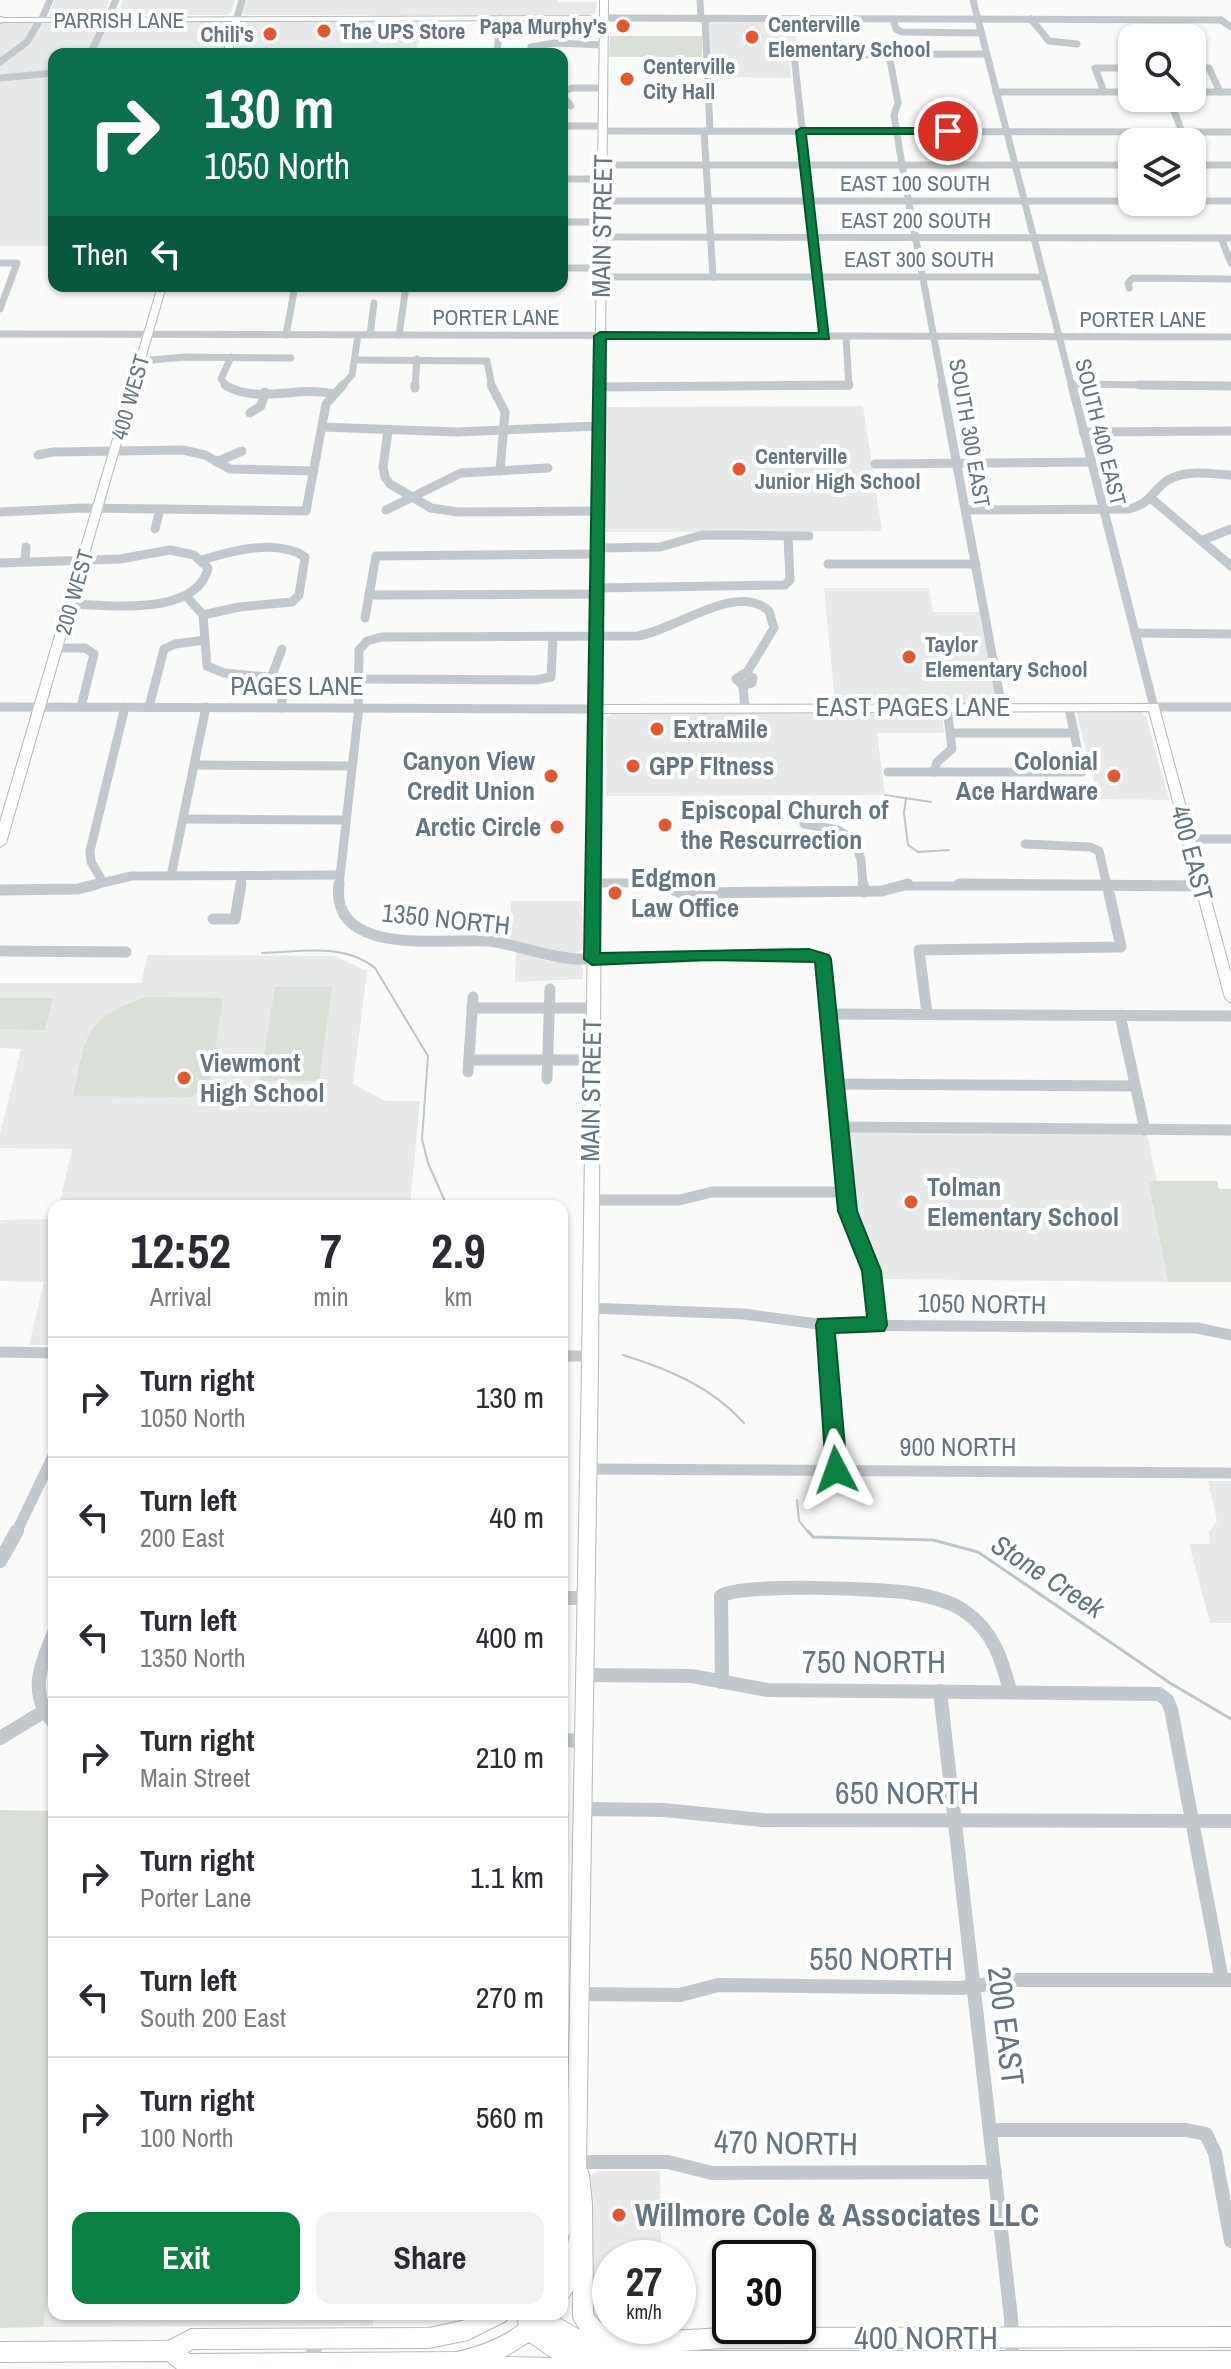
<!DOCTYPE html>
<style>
body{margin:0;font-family:"Archivo Narrow",sans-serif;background:#f2f2f3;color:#2b2b33;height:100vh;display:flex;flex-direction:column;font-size:30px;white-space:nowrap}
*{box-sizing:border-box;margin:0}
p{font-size:26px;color:#7c7c81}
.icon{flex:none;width:44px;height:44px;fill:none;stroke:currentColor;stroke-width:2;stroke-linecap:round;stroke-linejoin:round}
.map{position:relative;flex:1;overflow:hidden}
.drawer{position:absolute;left:48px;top:1200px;width:520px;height:1120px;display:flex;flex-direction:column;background:#fff;border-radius:16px;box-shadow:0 2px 6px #0004}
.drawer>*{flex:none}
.banner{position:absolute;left:48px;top:48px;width:520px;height:244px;border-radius:16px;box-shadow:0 2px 6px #0004;background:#0b6e4f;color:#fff;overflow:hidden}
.buttons{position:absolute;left:1118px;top:24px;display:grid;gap:16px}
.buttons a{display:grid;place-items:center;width:88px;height:88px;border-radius:16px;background:#fff;box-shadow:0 2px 6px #0004;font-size:40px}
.speed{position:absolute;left:592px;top:2240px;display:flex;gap:16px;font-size:40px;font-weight:700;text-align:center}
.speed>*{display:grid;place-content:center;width:104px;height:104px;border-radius:50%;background:#fff;box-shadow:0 2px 6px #0004;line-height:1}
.speed small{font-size:20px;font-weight:400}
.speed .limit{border:4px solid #111;border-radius:12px;background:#fff;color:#111}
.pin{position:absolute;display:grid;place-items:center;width:68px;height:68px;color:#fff;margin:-34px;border:4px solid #fff;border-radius:50%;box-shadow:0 2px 8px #0007}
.me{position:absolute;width:88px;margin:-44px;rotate:356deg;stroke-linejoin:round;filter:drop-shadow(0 0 6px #0008)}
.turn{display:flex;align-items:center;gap:28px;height:168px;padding:0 24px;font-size:36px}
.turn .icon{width:104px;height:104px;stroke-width:2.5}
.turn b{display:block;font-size:56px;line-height:68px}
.then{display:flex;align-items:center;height:76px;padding:0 24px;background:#0003;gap:16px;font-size:30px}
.eta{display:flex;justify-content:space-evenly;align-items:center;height:136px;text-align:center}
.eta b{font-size:48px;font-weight:700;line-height:56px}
.button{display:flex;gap:16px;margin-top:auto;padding:16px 24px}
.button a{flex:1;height:92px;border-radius:16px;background:#0b8043;color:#fff;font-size:32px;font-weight:700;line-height:92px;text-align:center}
.button a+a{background:#f2f2f3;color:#2b2b33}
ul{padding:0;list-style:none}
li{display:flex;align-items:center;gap:24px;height:120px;padding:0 24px;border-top:2px solid #e1e1e2}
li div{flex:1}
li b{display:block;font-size:30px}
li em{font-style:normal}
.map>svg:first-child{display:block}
</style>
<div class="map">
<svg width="1231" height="2369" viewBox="0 0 1231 2369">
<rect width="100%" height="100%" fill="#fafaf8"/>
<g fill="#e8e9e9">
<path d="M55 0H108L109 1 105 12 100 15H55L50 12Z"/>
<path d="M122 0H235L231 13 227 15H168L123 13 120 11Z"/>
<path d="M246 0H557V2H597L595 13 590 15H248L242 13Z"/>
<path d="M708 21H794L798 53 789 56 791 78 710 77Z"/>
<path d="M220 22 229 29 222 54H54V246H0V23Z"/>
<path d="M247 22H435L432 37 418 43 417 54H232L243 25Z"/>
<path d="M863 406 882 531 605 532V407Z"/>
<path d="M824 588H929L933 612H979L998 703H835Z"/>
<path d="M1076 711H1141L1146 717 1169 800 1098 799Z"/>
<path d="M942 712 944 733H877L885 795 606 796V718L612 714Z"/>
<path d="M511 901H582L583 950 571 955 509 941Z"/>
<path d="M516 952 547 961 579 964 583 968V979L515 982Z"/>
<path d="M148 955 334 956 367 971 353 1084 386 1101H420L410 1206H59L72 1149 0 1148V1133L21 1049 0 1048V983H141Z"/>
<path d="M849 1133 1147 1134 1157 1181 1148 1182 1168 1282 880 1279 853 1209 847 1135Z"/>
<path d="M54 1219V1345H29L44 1282 0 1281V1223L1 1220Z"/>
<path d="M1208 1481H1231V1623H1210L1189 1544H1210L1209 1532 1217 1521Z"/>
<path d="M562 1812H569L567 1930H562Z"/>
<path d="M598 2171H660L661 2252H648L647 2258H610V2325L591 2322 589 2176Z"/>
<path d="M54 2258V2314H373V2326L43 2327Z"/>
</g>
<g fill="#dadfd7">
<path d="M610 36H702V57H609Z"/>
<path d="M275 987H332L319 1081H260Z"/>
<path d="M145 997 223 998 209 1087 190 1097 73 1096C87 1035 81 1021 145 997Z"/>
<path d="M0 998H53L45 1030 0 1029Z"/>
<path d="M1148 1181H1217L1219 1189H1231V1282H1168Z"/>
<path d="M0 1810 54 1811V2258L43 2327 0 2328Z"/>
</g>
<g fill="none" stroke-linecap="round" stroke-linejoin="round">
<g stroke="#bbc7cb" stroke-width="2">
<path d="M885 795 931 802"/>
<path d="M906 798 904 813 908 845 918 852 949 850"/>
<path d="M262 953C299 952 344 942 375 968L428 1056 422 1139 428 1163 447 1206"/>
<path d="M623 1355C668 1369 712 1387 744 1423"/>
<path d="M797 1500 799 1521 809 1533"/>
</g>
<path stroke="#bbc7cb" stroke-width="3" d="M808 1531 813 1537 933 1540 978 1552 1170 1683 1231 1719"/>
<defs>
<g id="major">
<path d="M600 0H608L602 705 1158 704 1231 974V1003L1225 998 1149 711 602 713 598 1367 586 2167 589 2174 592 2204 593 2314 600 2322 634 2333 724 2328 1231 2327V2347L724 2348 681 2351H1231V2369H177L167 2361 0 2362V2342L168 2341 191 2329 429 2328 466 2320 478 2314H509L506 2321 468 2340 429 2348 193 2349 188 2352 190 2354 456 2352C480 2347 500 2339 519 2325L516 2314H552L580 2330 573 2318V2290L569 2297 562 2300V2269L571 2230 569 2236 562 2239V2185L567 2162 582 1367 591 712 588 709 591 706 600 20 240 21 231 54H223L232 21 0 22V18L600 16ZM529 2342 552 2358 505 2357Z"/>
<path d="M158 286H166L6 843 0 847V822Z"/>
</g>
<path id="highway" d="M0 17 5 18 6 20 0 23Z"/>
</defs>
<use href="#major" stroke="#b5babe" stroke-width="2"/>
<use href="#highway" stroke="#b4b9bd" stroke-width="2"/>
<g stroke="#c3c8cc" stroke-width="7">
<path d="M700 0 701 19"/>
<path d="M973 0 1072 387"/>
<path d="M43 16 50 0"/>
<path d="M237 18 242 0"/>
<path d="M603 18 1221 20"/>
<path d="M705 19 710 131"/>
<path d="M893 19 896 29 902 32 981 33"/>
<path d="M1031 19 1049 41 1077 44"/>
<path d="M1221 20 1231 27"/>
<path d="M531 47 554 43 603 45"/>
<path d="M90 54 116 0"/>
<path d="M497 54 500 18"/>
<path d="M889 54 898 103 894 115 902 165 943 387"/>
<path d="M0 62 27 42 40 20"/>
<path d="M1192 68H1209L1220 92"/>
<path d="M0 78 54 73"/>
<path d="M562 92 572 88H603"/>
<path d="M996 92H1132"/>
<path d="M1104 92 1095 68H1132"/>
<path d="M1192 92H1231"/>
<path d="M562 95 571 106"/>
<path d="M1169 98 1186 142"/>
<path d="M562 126H603"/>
<path d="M603 131 1231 132"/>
<path d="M704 131 713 277"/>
<path d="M602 165H1132"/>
<path d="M1192 165H1231"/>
<path d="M562 179H602"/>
<path d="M602 201H1132"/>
<path d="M1192 201H1231"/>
<path d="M562 222H602"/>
<path d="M601 237 1231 238"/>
<path d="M1221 238 1231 263"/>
<path d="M0 263H17L0 309"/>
<path d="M562 268H601"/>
<path d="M601 277H1044"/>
<path d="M218 286H298"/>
<path d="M1129 288 1128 283 1133 278 1231 279"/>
<path d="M0 334 1231 337"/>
<path d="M286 335 295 286"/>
<path d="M370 335 374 303"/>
<path d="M399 335 406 286"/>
<path d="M825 337 794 55 986 54"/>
<path d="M356 360 487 361 492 387"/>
<path d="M141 361 185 357 291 358"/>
<path d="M1071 384 1231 386"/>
<path d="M227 387 221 379 231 357"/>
<path d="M341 387 352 375 358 335"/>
<path d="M415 387 417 359"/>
<path d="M638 387 849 386 846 337"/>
</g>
<g stroke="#c3c8cc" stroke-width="9">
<path d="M225 385C257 405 298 385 333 394"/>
<path d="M491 385 505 412 500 471"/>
<path d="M942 385 1002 708"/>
<path d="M1072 385 1154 707H1231"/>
<path d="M1139 385 1231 386"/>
<path d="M600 387 849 385"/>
<path d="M415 388V385"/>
<path d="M250 413 261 406 265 392"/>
<path d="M322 427 457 432 598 426"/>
<path d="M388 432 383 467 385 477 390 484 431 508 458 512 598 511"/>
<path d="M1083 432 1231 431"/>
<path d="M38 455 53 452 183 450 205 455 230 469 314 471"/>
<path d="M216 462 242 451"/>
<path d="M875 464 1091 462"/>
<path d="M1153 500 1231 566"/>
<path d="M386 510 461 473 548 468"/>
<path d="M966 510 1129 509C1152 503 1151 491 1168 480 1186 469 1212 474 1231 475"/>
<path d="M0 512 83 508 306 511 326 404 343 385"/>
<path d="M155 529 160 509"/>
<path d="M1203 540 1231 529"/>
<path d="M597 548 660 547 702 535 809 536"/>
<path d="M202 560C231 551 278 538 305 557L299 595 292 602 239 607 203 615"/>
<path d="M25 561 26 547"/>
<path d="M0 563 120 559 170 550 194 555 208 568C197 617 109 605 70 604"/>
<path d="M828 564H976"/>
<path d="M596 588 785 585 790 580 788 536"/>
<path d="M369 595 596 594"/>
<path d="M187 597 203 615 207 666 224 673 279 678 284 685 281 708"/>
<path d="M365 618 376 556 597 554"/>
<path d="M1135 633 1231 634"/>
<path d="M57 648H85L94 654 81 707"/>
<path d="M743 674 753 678 752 683 743 685 736 679Z"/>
<path d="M272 675 282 649"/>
<path d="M356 679 536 680 551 677 553 637"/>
<path d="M743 685 745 708"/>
<path d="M0 707 594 709"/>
<path d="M149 707 164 649 175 644 205 640"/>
<path d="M952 733H1075"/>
<path d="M194 765 352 766"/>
<path d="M888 772H1082L1069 708"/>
<path d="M934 772 937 762 952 749 947 707"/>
<path d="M183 819 345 820"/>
<path d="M804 824 838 830 854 840 861 859 863 886"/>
<path d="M1188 839H1231"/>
<path d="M1025 844 1090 847 1099 851 1107 886"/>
<path d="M171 876 206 707"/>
<path d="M103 882 91 862 90 851 125 707"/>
<path d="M593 883H654L663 886"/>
<path d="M89 886 132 876 338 875"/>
<path d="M240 886 242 876"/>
<path d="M339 886 358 715 359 650 367 641 382 637 637 636C675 631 736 581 769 611L774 628 746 674"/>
<path d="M900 886H1201"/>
</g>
<g stroke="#c3c8cc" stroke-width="11">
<path d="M339 884C330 958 444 938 488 941 518 944 546 958 577 959 648 961 720 954 790 953L821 957 825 965 848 1211 872 1271 877 1325"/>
<path d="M658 884 681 893 882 891 908 884"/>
<path d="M863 884 864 892"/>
<path d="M959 884 1201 886"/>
<path d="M0 890 78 889 97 884"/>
<path d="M213 919H235L241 884"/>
<path d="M0 951 126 952"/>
<path d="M472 1008H592"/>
<path d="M829 1014 1231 1016"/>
<path d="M927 1014 919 950 1121 947 1107 884"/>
<path d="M1120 1015 1145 1130"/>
<path d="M469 1060H591"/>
<path d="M468 1072 473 997"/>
<path d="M547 1079 550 989"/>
<path d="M836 1084 1135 1086"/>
<path d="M840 1127 1231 1130"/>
<path d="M590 1200H679L712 1192H846"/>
<path d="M589 1308 744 1314 825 1325 1197 1328 1231 1335"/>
<path d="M825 1325 836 1470"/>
<path d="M0 1352 54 1353"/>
<path d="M562 1356H589"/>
<path d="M588 1469 1231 1473"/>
<path d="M16 1533 54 1454"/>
</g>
<g stroke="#c3c8cc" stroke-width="14">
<path d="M0 1561 17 1531"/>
<path d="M562 1598H586"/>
<path d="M54 1633C40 1665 28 1695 54 1723"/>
<path d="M585 1675 692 1676 767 1690 1159 1694 1167 1700 1171 1709 1222 1980"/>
<path d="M722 1682 721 1596C741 1583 887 1588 916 1594 933 1597 953 1602 967 1613 994 1633 1002 1660 1010 1691"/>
<path d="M940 1691 1011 2318 1013 2369"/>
<path d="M0 1738 43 1712"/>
<path d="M562 1740 584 1741"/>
<path d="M583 1809 664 1810 762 1820 1231 1821"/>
<path d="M580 1994 680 1995 718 1985 962 1988 1016 1980H1231"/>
<path d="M991 2130H1186L1206 2134 1215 2153 1231 2241"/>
<path d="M577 2162H668L712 2173 995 2172"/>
<path d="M307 2369 319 2338"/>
</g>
<use href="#major" fill="#fff" fill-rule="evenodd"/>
<use href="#highway" fill="#fff" fill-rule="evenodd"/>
</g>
<path fill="#0b8043" stroke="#07532c" stroke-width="2" d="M801 128H948L953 131 948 134H806L829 339H606L600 953 809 949 829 955 831 959 857 1211 881 1271 887 1325 884 1331 835 1333 847 1470 844 1477 836 1479 829 1477 826 1470 816 1325 818 1319 867 1317 862 1271 838 1211 815 962 707 960 592 965 584 959 594 336 600 332 819 333 796 131Z"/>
<g fill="#e4572e" stroke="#fff" stroke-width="3">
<circle cx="623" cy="26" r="8"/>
<circle cx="324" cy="31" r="8"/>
<circle cx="270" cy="34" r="8"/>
<circle cx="752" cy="37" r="8"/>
<circle cx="627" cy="79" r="8"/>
<circle cx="739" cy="469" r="8"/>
<circle cx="909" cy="657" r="8"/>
<circle cx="657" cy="729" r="8"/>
<circle cx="633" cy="766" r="8"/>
<circle cx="551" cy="776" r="8"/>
<circle cx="1114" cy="776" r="8"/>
<circle cx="665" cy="825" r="8"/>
<circle cx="557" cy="827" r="8"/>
<circle cx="615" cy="893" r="8"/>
<circle cx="184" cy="1078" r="8"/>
<circle cx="911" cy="1202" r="8"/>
<circle cx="619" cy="2215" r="8"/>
</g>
<g text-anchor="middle" stroke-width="8" stroke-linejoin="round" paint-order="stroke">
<g font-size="22" fill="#657683" stroke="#fff">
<text x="119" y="28">PARRISH LANE</text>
<text x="915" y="191">EAST 100 SOUTH</text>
<text x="916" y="228">EAST 200 SOUTH</text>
<text x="919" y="267">EAST 300 SOUTH</text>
<text x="496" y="325">PORTER LANE</text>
<text x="1143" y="327">PORTER LANE</text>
<text transform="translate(130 397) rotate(-74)" y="8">400 WEST</text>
<text transform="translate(1101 432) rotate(76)" y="8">SOUTH 400 EAST</text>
<text transform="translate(970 433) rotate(80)" y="8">SOUTH 300 EAST</text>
<text transform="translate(74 592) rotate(-74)" y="8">200 WEST</text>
</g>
<g font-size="22" font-weight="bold" fill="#657683" stroke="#fff" text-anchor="start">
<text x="768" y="32">Centerville<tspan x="768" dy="25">Elementary School</tspan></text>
<text x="607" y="34" text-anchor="end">Papa Murphy's</text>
<text x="340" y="39">The UPS Store</text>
<text x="254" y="42" text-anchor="end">Chili's</text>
<text x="643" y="74">Centerville<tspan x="643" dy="25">City Hall</tspan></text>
<text x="755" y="464">Centerville<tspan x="755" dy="25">Junior High School</tspan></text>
<text x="925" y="652">Taylor<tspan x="925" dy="25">Elementary School</tspan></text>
</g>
<g font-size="26" fill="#657683" stroke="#fff">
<text transform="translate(602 226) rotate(-89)" y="9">MAIN STREET</text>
<text x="297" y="695">PAGES LANE</text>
<text x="913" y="716">EAST PAGES LANE</text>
<text transform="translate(1192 853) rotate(75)" y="9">400 EAST</text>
<text transform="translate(446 919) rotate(6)" y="9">1350 NORTH</text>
<text transform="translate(591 1090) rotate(-89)" y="9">MAIN STREET</text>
<text transform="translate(982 1304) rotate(1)" y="9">1050 NORTH</text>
<text x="958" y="1456">900 NORTH</text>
</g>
<g font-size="26" font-weight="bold" fill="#657683" stroke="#fff" text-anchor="start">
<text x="673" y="738">ExtraMile</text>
<text x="535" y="770" text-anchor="end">Canyon View<tspan x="535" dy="30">Credit Union</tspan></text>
<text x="1098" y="770" text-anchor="end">Colonial<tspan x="1098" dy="30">Ace Hardware</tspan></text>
<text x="649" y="775">GPP FItness</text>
<text x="681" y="819">Episcopal Church of<tspan x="681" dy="30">the Rescurrection</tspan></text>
<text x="541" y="836" text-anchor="end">Arctic Circle</text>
<text x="631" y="887">Edgmon<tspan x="631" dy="30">Law Office</tspan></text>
<text x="200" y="1072">Viewmont<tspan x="200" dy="30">High School</tspan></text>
<text x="927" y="1196">Tolman<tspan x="927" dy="30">Elementary School</tspan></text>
</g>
<g font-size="28" font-style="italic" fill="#60757c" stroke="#fff">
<text transform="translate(1048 1576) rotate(33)" y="10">Stone Creek</text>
</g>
<g font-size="32" fill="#657683" stroke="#fff">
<text x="874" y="1673">750 NORTH</text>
<text x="907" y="1804">650 NORTH</text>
<text x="881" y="1970">550 NORTH</text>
<text transform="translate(1006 2026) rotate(83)" y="11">200 EAST</text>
<text transform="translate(786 2143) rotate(1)" y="11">470 NORTH</text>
<text x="926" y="2349">400 NORTH</text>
</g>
<g font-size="32" font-weight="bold" fill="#657683" stroke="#fff" text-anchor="start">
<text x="635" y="2226">Willmore Cole &amp; Associates LLC</text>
</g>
</g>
</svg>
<div class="buttons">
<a><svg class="icon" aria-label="search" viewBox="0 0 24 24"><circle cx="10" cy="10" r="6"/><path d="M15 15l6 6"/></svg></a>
<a><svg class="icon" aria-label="layers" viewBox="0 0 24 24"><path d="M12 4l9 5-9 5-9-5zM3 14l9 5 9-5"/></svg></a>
</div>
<div class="speed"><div>27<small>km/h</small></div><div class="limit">30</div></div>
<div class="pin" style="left:948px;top:131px;background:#d93025"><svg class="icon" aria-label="arrive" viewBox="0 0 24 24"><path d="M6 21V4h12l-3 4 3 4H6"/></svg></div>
<svg class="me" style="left:836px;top:1470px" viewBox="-20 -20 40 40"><path d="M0-17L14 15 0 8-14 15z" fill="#0b8043" stroke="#fff" stroke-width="4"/></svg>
<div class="banner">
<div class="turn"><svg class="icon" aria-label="right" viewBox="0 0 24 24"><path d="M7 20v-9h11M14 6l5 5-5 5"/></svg><div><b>130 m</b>1050 North</div></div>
<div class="then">Then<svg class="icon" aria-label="left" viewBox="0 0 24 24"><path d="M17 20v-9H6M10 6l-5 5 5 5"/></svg></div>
</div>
<section class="drawer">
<div class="eta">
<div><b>12:52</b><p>Arrival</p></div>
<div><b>7</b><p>min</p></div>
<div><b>2.9</b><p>km</p></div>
</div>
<ul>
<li><svg class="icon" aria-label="right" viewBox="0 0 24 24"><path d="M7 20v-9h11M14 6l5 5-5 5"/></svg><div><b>Turn right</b><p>1050 North</p></div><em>130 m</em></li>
<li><svg class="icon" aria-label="left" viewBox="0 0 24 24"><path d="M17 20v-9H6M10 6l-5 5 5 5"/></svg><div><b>Turn left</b><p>200 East</p></div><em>40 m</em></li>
<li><svg class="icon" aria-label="left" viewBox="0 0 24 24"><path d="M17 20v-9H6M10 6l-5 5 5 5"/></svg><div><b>Turn left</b><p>1350 North</p></div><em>400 m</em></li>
<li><svg class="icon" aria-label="right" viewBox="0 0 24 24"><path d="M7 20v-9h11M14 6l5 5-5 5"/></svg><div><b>Turn right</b><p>Main Street</p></div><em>210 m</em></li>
<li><svg class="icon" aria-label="right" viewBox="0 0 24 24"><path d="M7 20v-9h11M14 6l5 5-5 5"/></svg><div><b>Turn right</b><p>Porter Lane</p></div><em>1.1 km</em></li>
<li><svg class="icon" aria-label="left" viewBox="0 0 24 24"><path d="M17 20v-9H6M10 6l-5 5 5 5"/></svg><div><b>Turn left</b><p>South 200 East</p></div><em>270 m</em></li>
<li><svg class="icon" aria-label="right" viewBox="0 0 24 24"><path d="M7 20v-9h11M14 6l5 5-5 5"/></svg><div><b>Turn right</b><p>100 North</p></div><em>560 m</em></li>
</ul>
<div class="button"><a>Exit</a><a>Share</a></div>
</section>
</div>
